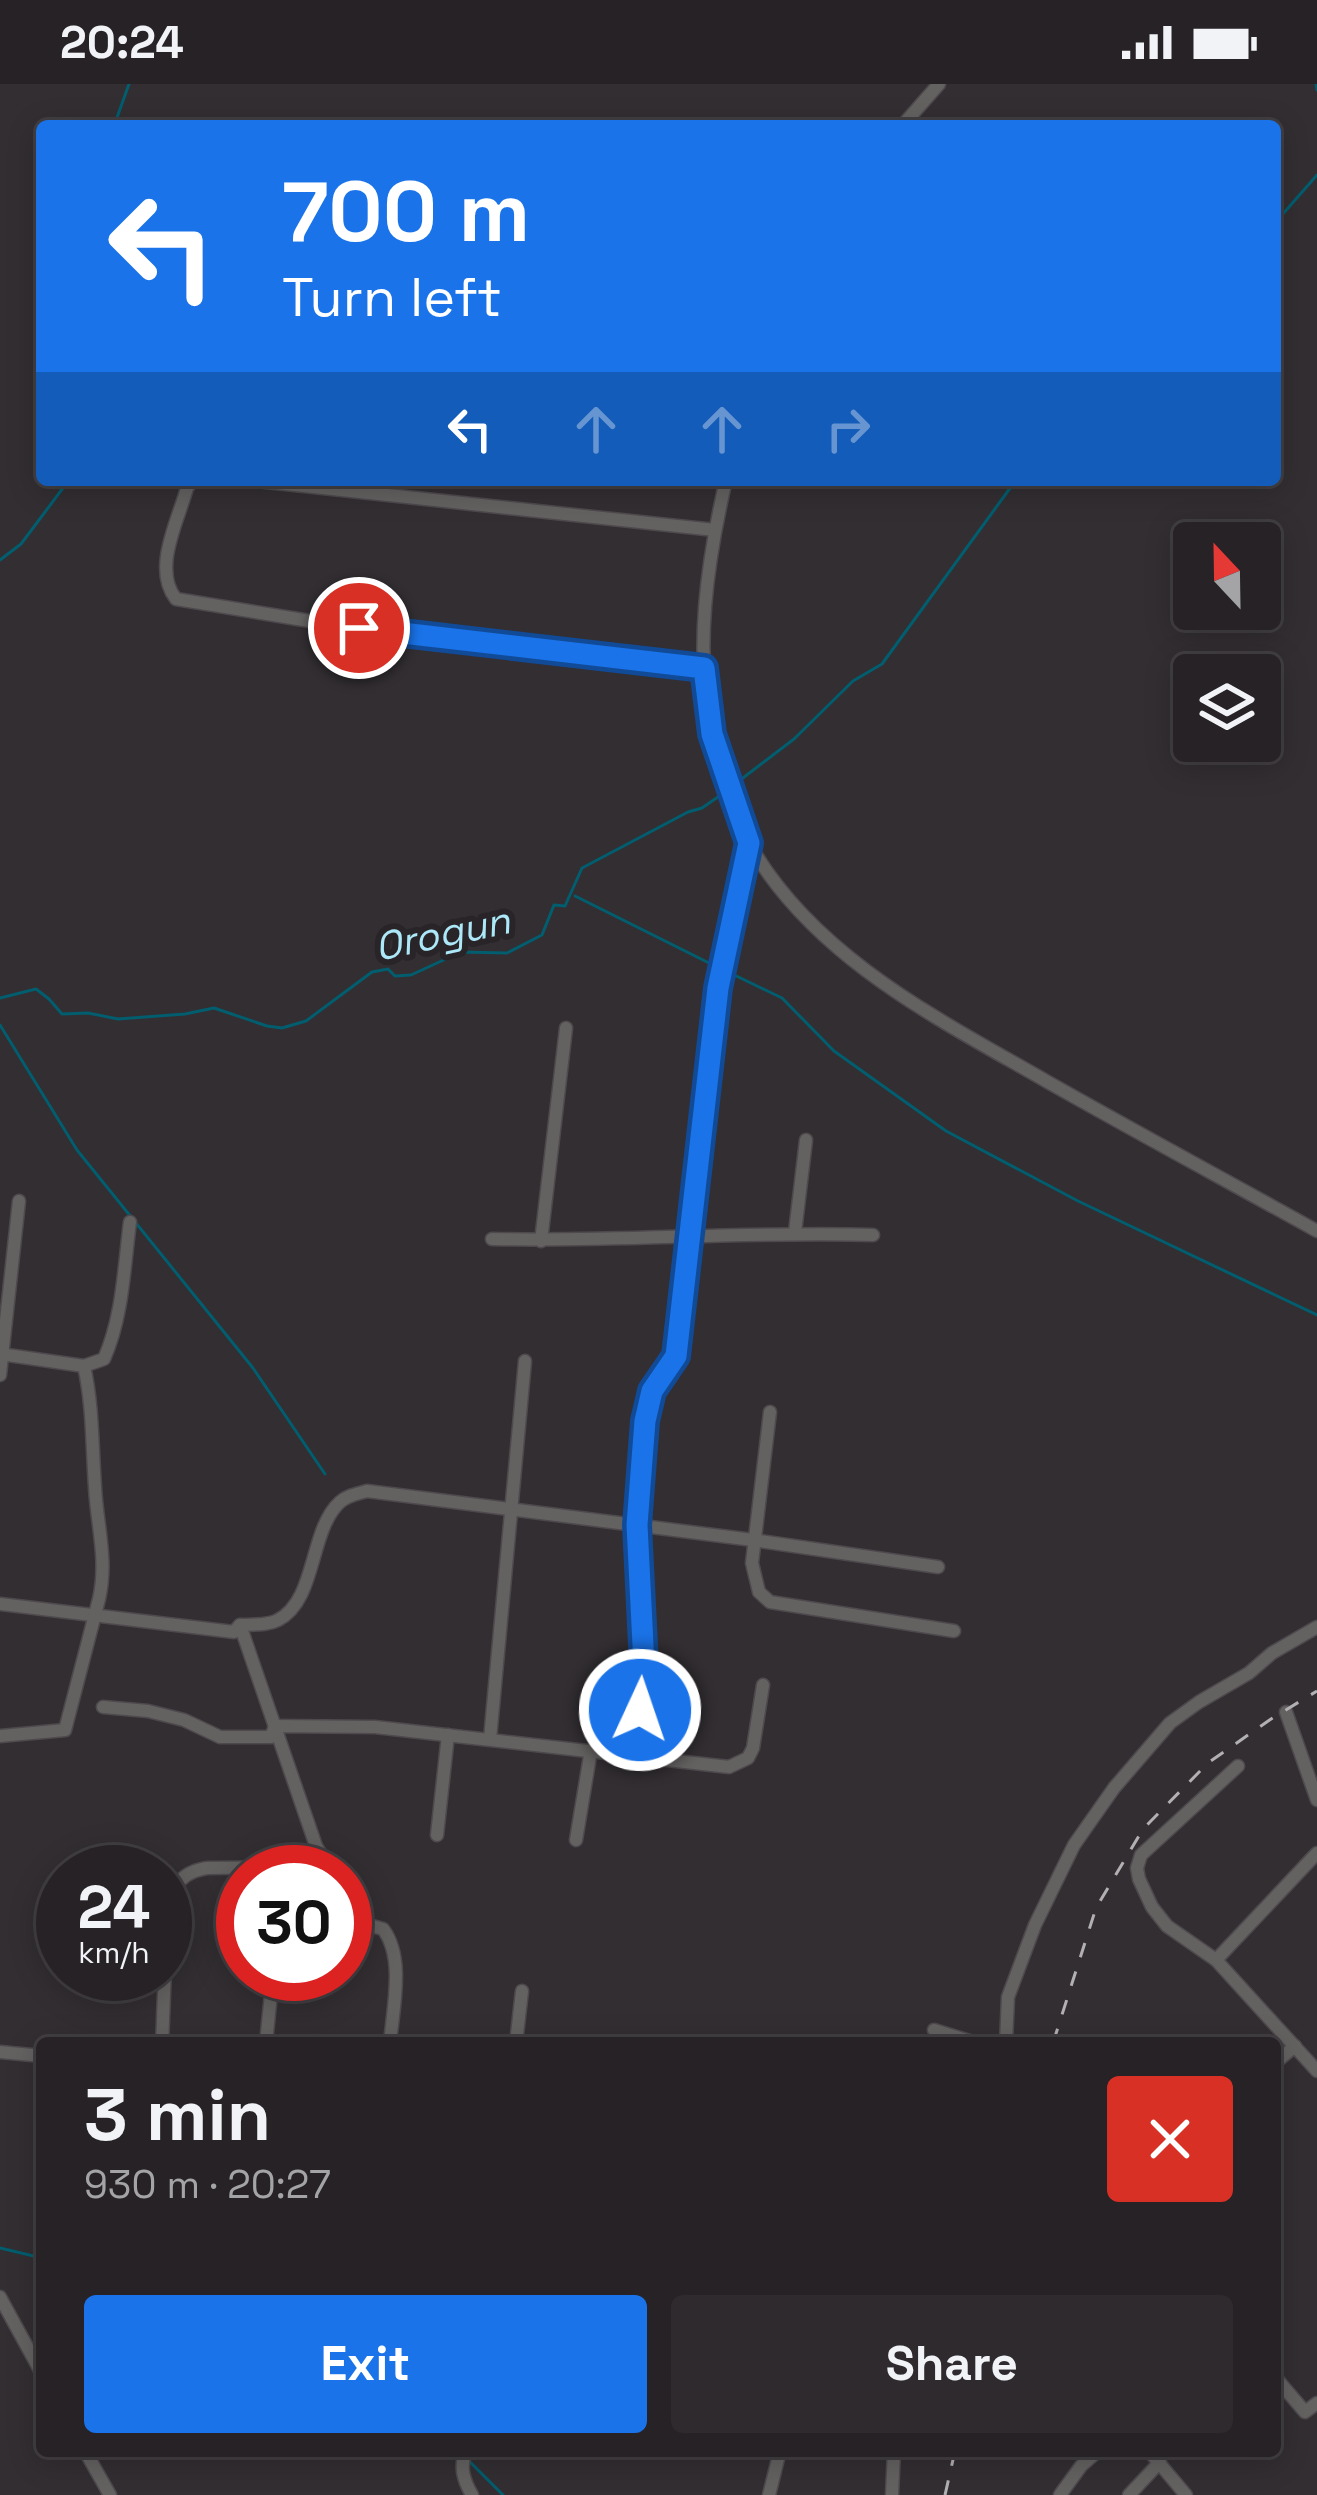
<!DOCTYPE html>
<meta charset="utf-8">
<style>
body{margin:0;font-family:"Space Grotesk",sans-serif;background:#2e2a2e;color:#f1f3f6;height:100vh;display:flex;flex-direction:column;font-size:45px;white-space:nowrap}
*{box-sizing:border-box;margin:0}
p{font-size:39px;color:#a4a4a7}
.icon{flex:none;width:66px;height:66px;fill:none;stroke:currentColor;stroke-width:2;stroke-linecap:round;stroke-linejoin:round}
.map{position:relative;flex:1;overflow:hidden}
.details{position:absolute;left:36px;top:1953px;width:1245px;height:420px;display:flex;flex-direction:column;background:#262226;border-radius:12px;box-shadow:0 6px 30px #0003,0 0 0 3px #423f43}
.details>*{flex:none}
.guide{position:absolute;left:36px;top:36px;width:1245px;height:366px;border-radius:12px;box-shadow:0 6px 30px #0003,0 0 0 3px #423f43;background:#1a73e8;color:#fff;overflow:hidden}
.needle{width:78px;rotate:338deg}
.buttons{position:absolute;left:1173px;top:438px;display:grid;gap:24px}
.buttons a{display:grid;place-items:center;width:108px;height:108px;border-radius:12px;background:#262226;box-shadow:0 6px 30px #0003,0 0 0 3px #423f43;font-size:60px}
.speed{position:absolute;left:36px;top:1761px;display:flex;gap:24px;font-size:60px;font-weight:700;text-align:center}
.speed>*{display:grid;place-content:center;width:156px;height:156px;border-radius:50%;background:#262226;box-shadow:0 6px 30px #0003,0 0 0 3px #423f43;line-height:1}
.speed small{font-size:30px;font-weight:400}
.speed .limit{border:18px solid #d22;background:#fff;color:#111}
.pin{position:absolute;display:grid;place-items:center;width:102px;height:102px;color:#fff;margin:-51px;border:6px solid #fff;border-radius:50%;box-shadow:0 3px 12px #0007}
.me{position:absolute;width:132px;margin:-66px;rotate:3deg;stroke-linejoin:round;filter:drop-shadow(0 0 9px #0008)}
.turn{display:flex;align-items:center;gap:42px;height:252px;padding:0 48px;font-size:54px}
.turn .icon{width:156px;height:156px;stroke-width:2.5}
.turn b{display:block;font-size:84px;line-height:102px}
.lanes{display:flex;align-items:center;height:114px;padding:0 48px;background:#0003;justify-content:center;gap:60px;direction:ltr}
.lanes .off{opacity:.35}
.round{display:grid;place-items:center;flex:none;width:126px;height:126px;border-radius:12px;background:#2e2a2e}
.overview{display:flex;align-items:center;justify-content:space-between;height:204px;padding:0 48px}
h1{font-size:72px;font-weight:700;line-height:90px}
.cta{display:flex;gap:24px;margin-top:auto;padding:24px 48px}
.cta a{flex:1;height:138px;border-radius:12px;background:#1a73e8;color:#fff;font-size:48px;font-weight:700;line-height:138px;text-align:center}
.cta a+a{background:#2e2a2e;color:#f1f3f6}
.status{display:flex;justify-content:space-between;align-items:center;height:84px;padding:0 60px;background:#262226;direction:ltr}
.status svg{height:33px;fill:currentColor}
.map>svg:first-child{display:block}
</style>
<div class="status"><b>20:24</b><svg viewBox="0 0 49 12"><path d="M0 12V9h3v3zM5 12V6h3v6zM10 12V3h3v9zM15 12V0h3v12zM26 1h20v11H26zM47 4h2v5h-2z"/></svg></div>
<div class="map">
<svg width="1317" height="2411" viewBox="0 0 1317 2411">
<rect width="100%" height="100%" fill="#322e32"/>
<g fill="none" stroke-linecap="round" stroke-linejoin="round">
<g stroke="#025d6e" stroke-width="3">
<path d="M1316 0 1317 6"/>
<path d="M114 42 129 0"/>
<path d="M1275 139 1317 91"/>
<path d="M0 476 21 460 69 396"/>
<path d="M735 700 794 655 853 597 882 580 1016 396"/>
<path d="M575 812 717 883"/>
<path d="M726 887 782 914 834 967 946 1047 1078 1117 1317 1231"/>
<path d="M0 914 36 905 49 915 62 930 88 929 118 935 185 930 214 924 267 942 282 944 306 937 372 888 388 885 395 892 411 891 461 868 507 869 542 851 554 821 565 822 582 784 688 728 702 724 728 706"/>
<path d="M0 941 77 1066 253 1284 325 1390"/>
<path d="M0 2164 42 2174"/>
<path d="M470 2378 503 2411"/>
</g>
<defs>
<g id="minor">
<path d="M902 42 939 0"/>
<path d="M193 396 187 404C178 437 152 485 176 515L316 538 703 584"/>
<path d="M247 396 715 446"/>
<path d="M726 396C707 478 694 566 712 649 716 666 723 684 728 701 735 721 740 743 750 761 814 873 938 935 1046 997 1136 1048 1227 1097 1317 1147"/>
<path d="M795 1148 806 1056"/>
<path d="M492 1155C619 1158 746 1147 873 1151"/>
<path d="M541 1157 566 944"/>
<path d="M0 1270 84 1282"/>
<path d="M0 1291 19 1117"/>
<path d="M770 1328 752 1479 759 1508 770 1518 954 1547"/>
<path d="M0 1520 234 1548 240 1541C253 1540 267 1542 278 1536 317 1516 309 1446 340 1418 348 1411 357 1410 367 1407L753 1456 938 1483"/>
<path d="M240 1541 316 1762 331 1787"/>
<path d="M103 1623 148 1627 184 1636 220 1653H271L275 1642 375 1643 729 1683 748 1674 753 1664 763 1601"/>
<path d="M1286 1628 1317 1716"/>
<path d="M0 1652 65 1646 99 1515C108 1476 97 1442 95 1403 92 1362 93 1322 84 1282L104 1275C123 1232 124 1183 130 1138"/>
<path d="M490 1655 525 1277"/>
<path d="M636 1671 644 1581 637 1441 645 1337 653 1307 676 1272 718 904 749 759"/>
<path d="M1238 1682 1141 1771 1137 1784 1139 1795 1152 1823 1167 1842 1216 1876 1317 1987"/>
<path d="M437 1751 448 1651"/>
<path d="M576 1756 591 1666"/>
<path d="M345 1803 354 1816 358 1838 383 1845C405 1874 393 1924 390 1959"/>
<path d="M1216 1876 1317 1769"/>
<path d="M934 1946 976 1959"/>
<path d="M1134 1958 1135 1959"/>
<path d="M162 1959C164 1929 164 1815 181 1796 188 1788 198 1786 207 1784L327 1783"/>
<path d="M266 1959 273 1890"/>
<path d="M516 1959 522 1907"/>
<path d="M1006 1959 1008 1913 1035 1841 1074 1761 1114 1704 1170 1639 1199 1618 1249 1589 1272 1569 1317 1543"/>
<path d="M0 1968 42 1972"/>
<path d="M1275 1979 1295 1962"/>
<path d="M0 2213 42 2290"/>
<path d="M1275 2293 1305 2328 1317 2319"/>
<path d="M85 2367 110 2411"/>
<path d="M466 2367C459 2383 464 2397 472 2411"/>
<path d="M1149 2367 1186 2411"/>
<path d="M769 2411 780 2367"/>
<path d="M892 2411 894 2367"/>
<path d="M1060 2411 1081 2382 1098 2367"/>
<path d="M1129 2411 1160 2378"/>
</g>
</defs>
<use href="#minor" stroke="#4d494d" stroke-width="15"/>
<use href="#minor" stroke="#646161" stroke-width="12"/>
<g stroke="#b3b0b3" stroke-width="3" stroke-dasharray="15 15" stroke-linecap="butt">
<path d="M1053 1959 1096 1824 1143 1745 1208 1679 1271 1635 1317 1607"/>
<path d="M945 2411 955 2367"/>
</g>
</g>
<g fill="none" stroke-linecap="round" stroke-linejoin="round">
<defs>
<path id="route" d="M359 544 704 584 712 650 749 759 718 904 676 1272 652 1307 645 1337 637 1441 644 1581 640 1626"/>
</defs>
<use href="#route" stroke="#114b97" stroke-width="30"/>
<use href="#route" stroke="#1a73e8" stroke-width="21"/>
</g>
<g text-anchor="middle" stroke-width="12" stroke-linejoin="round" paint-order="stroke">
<g font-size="39" font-style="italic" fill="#ace8f8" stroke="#282428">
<text transform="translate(442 849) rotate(-12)" y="14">Orogun</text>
</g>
</g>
</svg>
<div class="buttons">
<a><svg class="needle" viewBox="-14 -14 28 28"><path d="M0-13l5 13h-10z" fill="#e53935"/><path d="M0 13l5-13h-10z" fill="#a4a4a7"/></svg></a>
<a><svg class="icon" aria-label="layers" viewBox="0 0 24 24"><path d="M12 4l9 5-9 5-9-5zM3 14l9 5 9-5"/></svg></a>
</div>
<div class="speed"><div>24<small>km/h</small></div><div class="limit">30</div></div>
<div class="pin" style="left:359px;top:544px;background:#d93025"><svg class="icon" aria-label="arrive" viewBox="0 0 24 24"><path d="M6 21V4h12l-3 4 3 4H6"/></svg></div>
<svg class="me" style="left:640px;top:1626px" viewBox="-20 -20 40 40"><circle r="17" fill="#1a73e8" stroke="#fff" stroke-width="3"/><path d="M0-11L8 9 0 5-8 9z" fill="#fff"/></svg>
<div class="guide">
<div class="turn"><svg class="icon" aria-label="left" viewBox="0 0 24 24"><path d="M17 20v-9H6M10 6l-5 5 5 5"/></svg><div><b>700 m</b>Turn left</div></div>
<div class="lanes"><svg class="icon" aria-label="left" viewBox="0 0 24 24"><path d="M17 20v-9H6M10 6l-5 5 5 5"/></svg><svg class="icon off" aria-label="ahead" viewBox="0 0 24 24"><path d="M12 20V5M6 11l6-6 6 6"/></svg><svg class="icon off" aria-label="ahead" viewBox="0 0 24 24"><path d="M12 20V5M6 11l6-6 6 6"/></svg><svg class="icon off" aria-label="right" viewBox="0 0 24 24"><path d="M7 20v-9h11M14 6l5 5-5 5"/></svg></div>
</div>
<section class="details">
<div class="overview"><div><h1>3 min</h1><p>930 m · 20:27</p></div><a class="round" style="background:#d93025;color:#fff"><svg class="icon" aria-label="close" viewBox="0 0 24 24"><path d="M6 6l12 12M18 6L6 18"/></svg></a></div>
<div class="cta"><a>Exit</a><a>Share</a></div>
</section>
</div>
